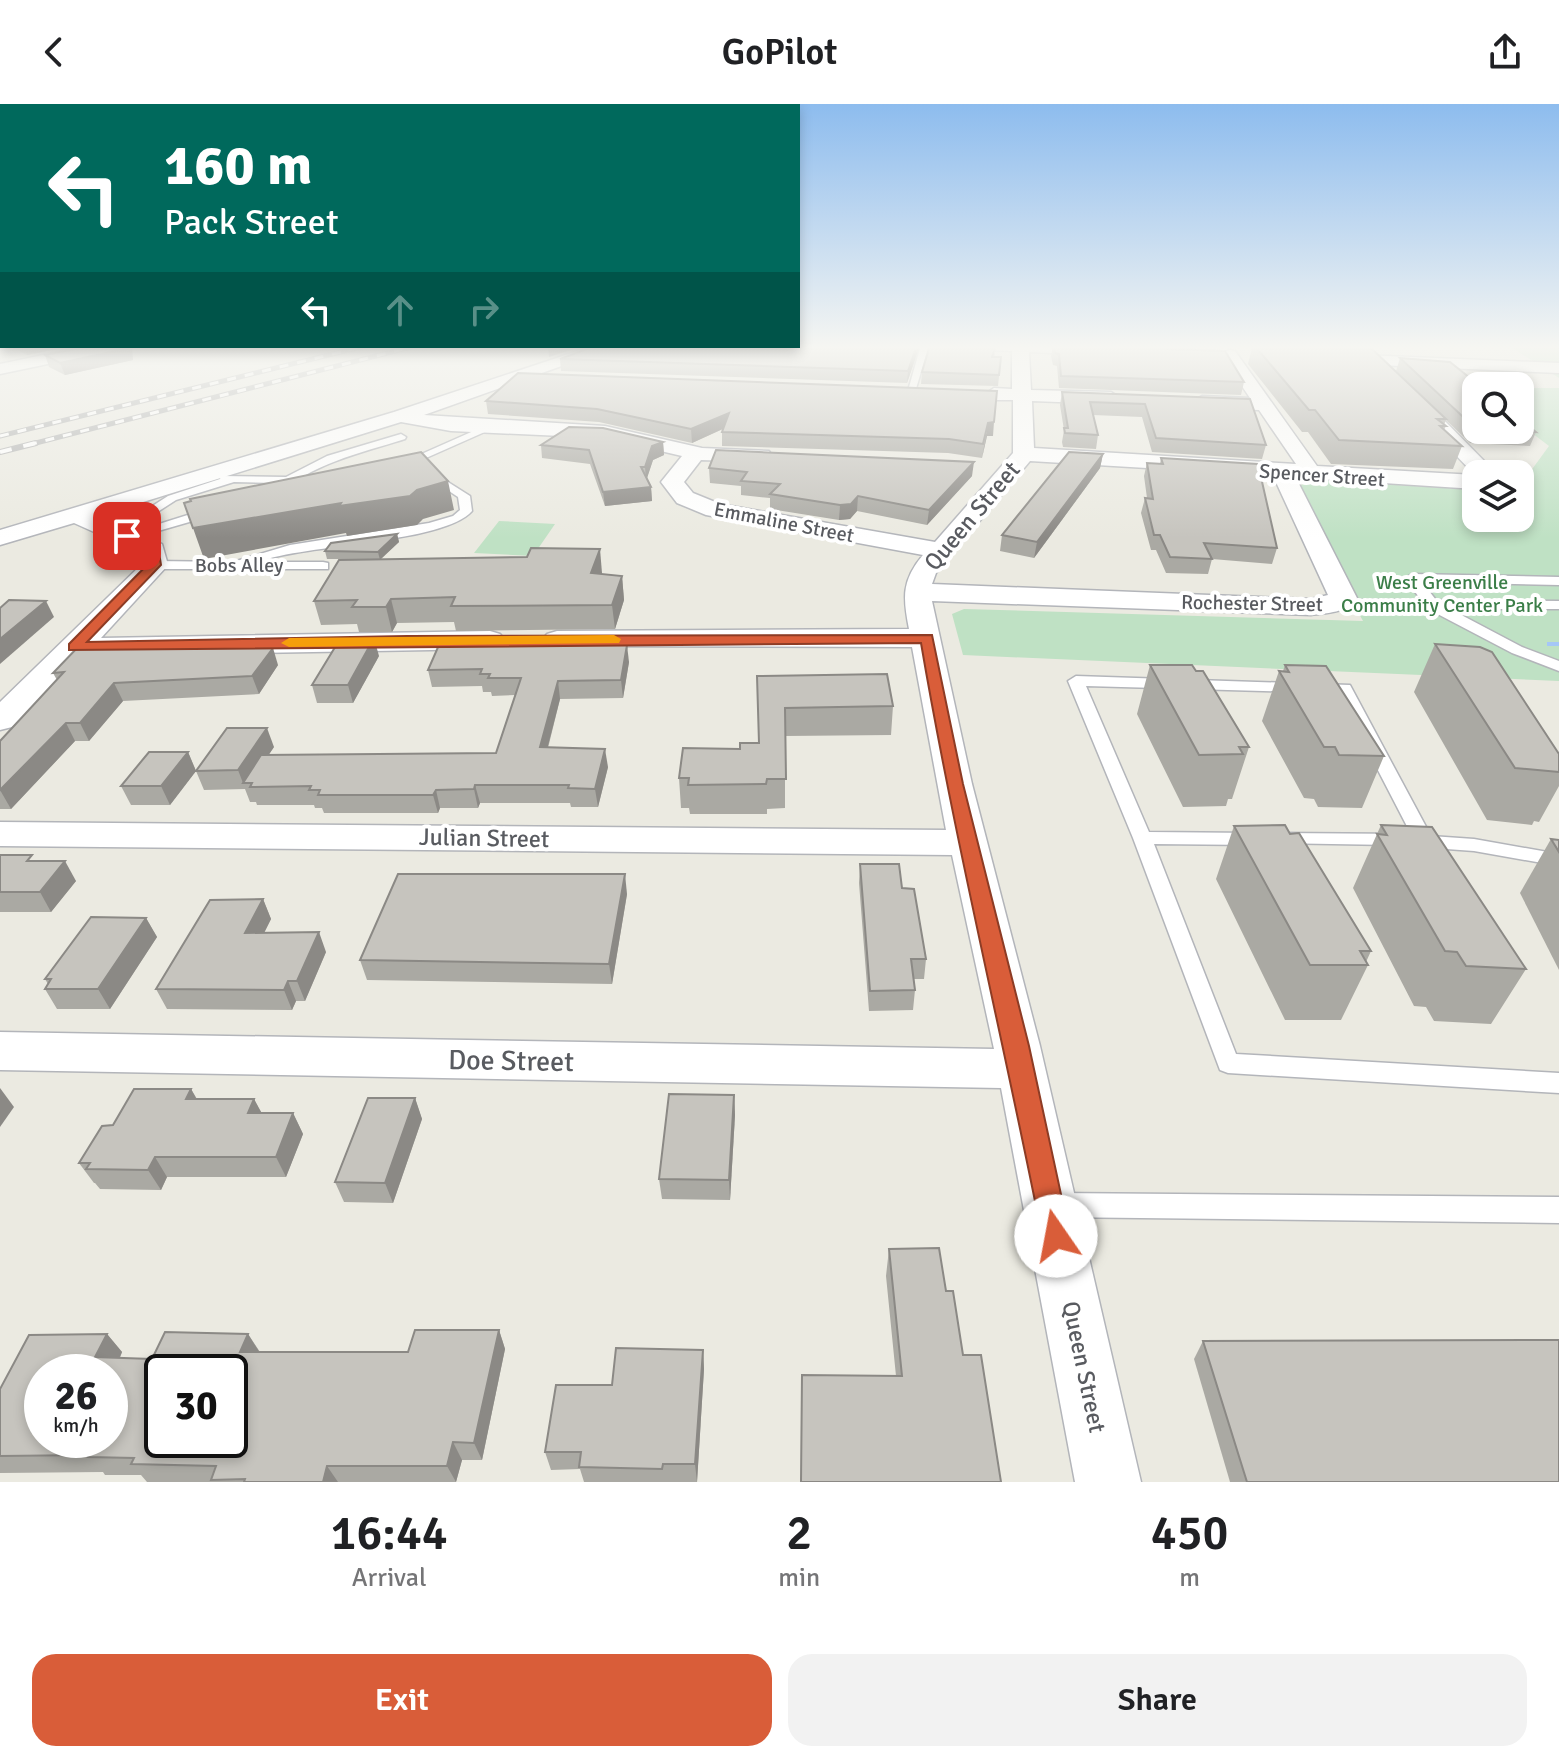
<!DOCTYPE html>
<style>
body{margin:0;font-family:Signika,sans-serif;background:#f2f2f2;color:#202124;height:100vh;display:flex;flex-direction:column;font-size:30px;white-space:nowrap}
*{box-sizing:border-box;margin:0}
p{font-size:26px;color:#757577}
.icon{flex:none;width:44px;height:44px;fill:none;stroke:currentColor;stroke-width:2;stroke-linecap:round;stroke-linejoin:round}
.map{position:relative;height:1378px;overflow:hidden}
.sheet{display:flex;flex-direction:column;background:#fff;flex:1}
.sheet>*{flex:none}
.hud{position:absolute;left:0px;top:0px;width:800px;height:244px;box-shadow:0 4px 12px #0003;background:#00695c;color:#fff;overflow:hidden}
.fabs{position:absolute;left:1462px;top:268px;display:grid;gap:16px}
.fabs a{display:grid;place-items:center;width:72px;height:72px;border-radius:16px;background:#fff;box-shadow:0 4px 12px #0003;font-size:40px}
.speed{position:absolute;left:24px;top:1250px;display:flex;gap:16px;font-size:40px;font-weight:700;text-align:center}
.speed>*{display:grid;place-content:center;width:104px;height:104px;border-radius:50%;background:#fff;box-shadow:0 4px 12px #0003;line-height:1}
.speed small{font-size:20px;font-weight:400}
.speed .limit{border:4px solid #111;border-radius:12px;background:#fff;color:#111}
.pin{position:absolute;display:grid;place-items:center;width:68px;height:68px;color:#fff;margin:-34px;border-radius:16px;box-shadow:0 4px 12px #0006}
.me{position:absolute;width:88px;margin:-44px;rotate:348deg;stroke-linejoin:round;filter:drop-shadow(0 0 6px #0008)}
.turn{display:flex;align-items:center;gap:28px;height:168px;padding:0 32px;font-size:36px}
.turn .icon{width:104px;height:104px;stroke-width:2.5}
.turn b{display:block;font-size:56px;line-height:68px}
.lanes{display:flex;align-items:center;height:76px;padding:0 32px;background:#0003;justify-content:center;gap:40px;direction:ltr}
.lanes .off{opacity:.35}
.eta{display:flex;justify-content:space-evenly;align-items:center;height:136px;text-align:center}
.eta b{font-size:48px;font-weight:600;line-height:56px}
.cta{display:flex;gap:16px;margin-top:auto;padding:16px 32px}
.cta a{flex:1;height:92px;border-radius:24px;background:#d95d39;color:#fff;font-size:32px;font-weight:600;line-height:92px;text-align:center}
.cta a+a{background:#f2f2f2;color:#202124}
header{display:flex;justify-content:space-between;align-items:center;height:104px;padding:0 32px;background:#fff;font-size:36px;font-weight:600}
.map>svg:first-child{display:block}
</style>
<header><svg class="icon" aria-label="back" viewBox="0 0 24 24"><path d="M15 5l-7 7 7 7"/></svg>GoPilot<svg class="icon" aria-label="share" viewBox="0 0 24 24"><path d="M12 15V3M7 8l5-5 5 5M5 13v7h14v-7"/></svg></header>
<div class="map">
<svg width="1559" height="1378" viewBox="0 0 1559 1378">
<rect width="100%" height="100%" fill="#ebeae1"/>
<g fill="#bfe1c4">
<path d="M1508 241H1559V274Z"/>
<path d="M1520 284H1559V577L963 551 952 510 964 505 1363 517 1333 462 1298 382 1317 376 1476 386V414H1520L1522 379 1549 342 1520 320Z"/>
<path d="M499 417 555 420 533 452 474 449Z"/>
</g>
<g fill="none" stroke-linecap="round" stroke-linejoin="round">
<rect fill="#a5c7f7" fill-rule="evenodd" x="1547" y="538" width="12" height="4"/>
<defs>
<g id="service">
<path d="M921 241H929L915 288 907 290Z"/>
<path d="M487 321 496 323 408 362 399 360Z"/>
<path d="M401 330 406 333 405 335C358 350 312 359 275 393L265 391 277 379 234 378 176 396 128 427 118 424 168 392 220 375 221 372 286 373 327 352Z"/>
<path d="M429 366 470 392 472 407C444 439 306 440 258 458H323L328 459V465H155L148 461 155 457 233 458 290 441 429 419 453 412 460 406 458 393 425 371 423 369Z"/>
<path d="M213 403 217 404V410L127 436 121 432Z"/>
<path d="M1412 470 1559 473V481L1422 478 1436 496 1559 497V505H1450L1522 543 1559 557V567L1512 549 1428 505 1333 504 1326 500 1333 496H1421L1405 474Z"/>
<path d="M1076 572 1350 581 1431 732 1474 735 1559 750V762L1474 747 1391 741 1272 739 1270 735 1272 731 1279 729 1411 730 1338 589 1086 582 1149 728 1254 729 1263 735 1254 741 1154 740 1236 950 1559 969V989L1228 969 1220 966 1133 734 1068 577Z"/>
<path d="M1052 1089 1559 1093V1119L1052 1113 1042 1110 1039 1101 1042 1092Z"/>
</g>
<g id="minor">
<path d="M972 241H1104L1111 246 1103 251 1029 248 1031 286 1111 288 1120 294 1111 300 1032 297 1034 344 1296 360 1259 306 1202 304 1192 298 1202 292 1250 294 1221 251 1229 246 1235 247 1317 362 1475 371 1420 314 1417 310 1420 306H1434L1497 370H1476V385L1306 374 1299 380 1357 494C1346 509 1328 509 1311 511L932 497 972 680 1040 942 1141 1378H1075L1001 984 0 966V928L994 945 952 751 0 742V718L946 726 912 543 547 542 542 536 547 530 557 527 909 525C903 494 901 477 923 451L706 411 677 399 661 378 682 352 605 334 451 327 401 318 98 412 162 440 168 461 101 534 490 527 500 530 505 536 500 542 490 545 83 552 12 623 0 626V598L142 460 141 449 74 419 0 441V426L394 308 593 242H618L424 311 605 322 702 344 769 347 772 352 761 358 701 356 684 378 693 389 720 400 935 438 1013 349V296H994L985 290 994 284 1012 285V247L980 246ZM1030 357 1280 372 1276 378 1328 491 1311 495 932 480 936 469Z"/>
<path d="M86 242H118L110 247 0 270V260Z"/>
<path d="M1338 250 1559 259V269L1332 259 1329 255Z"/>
</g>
</defs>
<use href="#service" stroke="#b3b5ba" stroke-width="3"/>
<use href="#minor" stroke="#b3b5ba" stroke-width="3"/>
<use href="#service" fill="#fff" fill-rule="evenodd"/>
<use href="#minor" fill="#fff" fill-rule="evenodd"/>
<defs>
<g id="rail-far1">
<path d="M0 332 365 242"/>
<path d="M28 341 415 242"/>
</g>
<path id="rail" d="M0 348 36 339"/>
</defs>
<use href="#rail-far1" stroke="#b1b2b2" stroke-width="5"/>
<use href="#rail" stroke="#b1b2b2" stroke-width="6"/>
<use href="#rail-far1" stroke="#fff" stroke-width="3" stroke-dasharray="9" stroke-linecap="butt"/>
<use href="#rail" stroke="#fff" stroke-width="4" stroke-dasharray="12" stroke-linecap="butt"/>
</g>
<g fill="#aaa9a3">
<path d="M920 241 907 279 561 267 560 255Z"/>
<path d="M1053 241 1244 278 1241 291 1059 284 1057 262 1053 261 1051 252Z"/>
<path d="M1170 241H1226L1225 243Z"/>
<path d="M1226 241H1367L1366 245 1419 289 1396 267 1400 254 1476 282V326H1520L1536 328 1530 342 1470 339 1446 316 1444 321 1446 322 1444 326 1462 342 1453 365 1331 360 1308 328H1302L1248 260 1252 244 1228 243Z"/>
<path d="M10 242H71L27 251Z"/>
<path d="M995 249 994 253H1001L998 282 921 280 922 268Z"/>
<path d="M45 251 133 256 65 271 49 263Z"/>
<path d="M1062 288 1250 295 1266 341 1262 355 1152 348 1142 313 1093 311 1098 331 1096 345 1063 343 1062 338 1064 326 1060 301Z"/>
<path d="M486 297 993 332H987L982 354 948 349 722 342V328L723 325 692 339 599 318 488 310Z"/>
<path d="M663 338 664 351 653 356 647 374 651 383 652 397 605 402 590 360 542 354 541 341Z"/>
<path d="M1103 350 1100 364 1034 454 1000 447 1002 431Z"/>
<path d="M1161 354 1277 444 1272 460 1212 455 1208 470 1166 469 1156 446H1151L1141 409 1145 394H1147L1144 372 1147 359 1160 360Z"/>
<path d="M709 364 972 372 927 421 857 407 850 415 839 416 770 405V394L741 391V382L710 379Z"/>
<path d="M397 430 399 438 380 455 602 469V470L622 472 624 496 615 525 456 527 454 518 397 519 392 528H359L357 520 321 521 314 497 371 455H327L325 447Z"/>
<path d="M1435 540 1559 650V682L1539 718 1534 717 1532 721 1487 716 1414 588Z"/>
<path d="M607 541 629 558 623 594 560 595 548 644 608 663 598 703H571L570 699H480L478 704H440L438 709H324L322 704H315L314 701H257L256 698H250L245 685 204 686 196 667 274 643 268 651 496 649 515 591 492 592 491 588H483L482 582 432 583 428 566Z"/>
<path d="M379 552 353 599H317L312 581Z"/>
<path d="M278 561 259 590 123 597 89 637H75L11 705H0V637L57 576 53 569Z"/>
<path d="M1150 561 1249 643 1232 695H1228L1226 702 1183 703 1137 610Z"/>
<path d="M1285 561 1384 652 1362 704 1318 703 1314 695 1304 694 1262 617 1279 567H1283Z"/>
<path d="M757 572 893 602 891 631 785 632V704L767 705V710H690L689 704H681L679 674 740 645 759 639Z"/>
<path d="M188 648 196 667 170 701H131L121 682Z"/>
<path d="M1381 721 1526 865 1491 920 1434 917 1426 903 1414 902 1353 784Z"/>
<path d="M1234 722 1371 847 1366 858 1368 861 1341 916H1285L1216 775Z"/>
<path d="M1551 735 1559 736V866L1520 789Z"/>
<path d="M0 751 35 757 76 777 51 808H0Z"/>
<path d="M860 760 902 784 926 855 924 875H914L915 886 913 906 869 907 859 779Z"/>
<path d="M627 790 612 880 367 876 360 856Z"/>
<path d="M263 795 271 815 264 829 326 848 305 897H296L292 906 167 905 156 885Z"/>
<path d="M146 814 157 833 110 905H57L45 885 48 880 45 875Z"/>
<path d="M191 985 197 995H254L261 1009H293L303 1030 286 1073H167L161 1086 100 1085 95 1079H94L79 1059 113 1021Z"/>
<path d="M734 991 735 1011 730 1096 662 1095 659 1075Z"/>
<path d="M415 994 422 1015 393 1099 344 1098 335 1078Z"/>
<path d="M889 1145 946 1187 963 1251 1001 1378 896 1272 886 1172Z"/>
<path d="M499 1226 505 1245 482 1356H462L456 1378H147L141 1371H105L103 1368 0 1369V1285L107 1230 122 1248 120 1254 152 1255 248 1230 260 1248H408Z"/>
<path d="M1203 1237 1559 1378H1230L1194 1255Z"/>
<path d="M703 1246 704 1265 697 1378H584L580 1365 551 1366 545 1348 612 1281Z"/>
</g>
<g fill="#8b8985">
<path d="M917 241H920L907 279 908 267Z"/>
<path d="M23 242H71L27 251Z"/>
<path d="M129 242H132L133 256 65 271 60 259Z"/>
<path d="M548 242H583L549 253Z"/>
<path d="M729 309V322L692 339 691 325Z"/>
<path d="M994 318 993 332H987L982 354 988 319Z"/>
<path d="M663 338 664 351 653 356 646 377 645 363 652 342Z"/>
<path d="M1103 350 1100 364 1034 454 1037 438Z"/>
<path d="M974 358 972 372 927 421 929 406Z"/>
<path d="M448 377 454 406 423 415 417 421 347 432 346 429 204 455 193 424 417 386Z"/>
<path d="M651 383 652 397 605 402 603 388Z"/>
<path d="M858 392 857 407 850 415 839 416 840 401Z"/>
<path d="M397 430 399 438 380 456 378 448Z"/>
<path d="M600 445 602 469 594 493 591 469Z"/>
<path d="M622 472 624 496 615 525 612 501Z"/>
<path d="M391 495 397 519 392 528 386 503Z"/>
<path d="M46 497 54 513 0 560V535Z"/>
<path d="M374 534 379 552 353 599 348 581Z"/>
<path d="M627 541 629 558 623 594 621 576Z"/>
<path d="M273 544 278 561 259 590 252 572Z"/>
<path d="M558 577 560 595 543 661 540 643Z"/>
<path d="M114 579 123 597 89 637 80 619Z"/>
<path d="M66 619 75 637 11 705 0 686Z"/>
<path d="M267 624 274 643 250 679H243L238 666Z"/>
<path d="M605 645 608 663 598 703 595 685Z"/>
<path d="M188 648 196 667 170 701 161 682Z"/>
<path d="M475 681 480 699 478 704 474 685Z"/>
<path d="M436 686 440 704 438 709 433 691Z"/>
<path d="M65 757 76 777 51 808 40 788Z"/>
<path d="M625 770 627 790 612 880 609 860Z"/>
<path d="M263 795 271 815 254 849 245 829Z"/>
<path d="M146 814 157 833 110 905 98 885Z"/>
<path d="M319 828 326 848 305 897 297 877Z"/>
<path d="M288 877 296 897 292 906 284 886Z"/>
<path d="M0 984 14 1003 0 1023Z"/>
<path d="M191 985 202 1005 186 995Z"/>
<path d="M734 991 735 1011 730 1096 729 1076Z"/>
<path d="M415 994 422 1015 393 1099 385 1079Z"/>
<path d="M254 995 265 1015 248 1009Z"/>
<path d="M293 1009 303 1030 286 1073 276 1053Z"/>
<path d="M155 1053 167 1073 161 1086 148 1066Z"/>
<path d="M499 1226 505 1245 482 1356 474 1339Z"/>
<path d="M107 1230 122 1248 111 1272 95 1253Z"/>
<path d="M248 1230 260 1249 240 1248Z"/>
<path d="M703 1246 704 1265 697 1378 695 1360Z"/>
<path d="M453 1338 462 1356 456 1378 447 1362Z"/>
<path d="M327 1362 338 1378H323Z"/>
</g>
<g fill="#c6c4be" stroke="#8b8985" stroke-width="2" fill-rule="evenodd">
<path d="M798 241H917L908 267 560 255 595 242Z"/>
<path d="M930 241H996L992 253H1001L999 271 922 268Z"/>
<path d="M1053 241 1225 247 1244 278 1061 272 1059 250 1055 249Z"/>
<path d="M1254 241 1372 245 1446 315H1437L1446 322H1440L1462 342 1339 336 1315 306H1309Z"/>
<path d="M90 242H129V244L60 259 45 251Z"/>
<path d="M1400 254 1450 258 1480 282H1476V325Z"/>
<path d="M518 269 997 287 994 318 988 319 983 340 949 335 722 328 729 309 691 325 597 305 486 297Z"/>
<path d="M1062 288 1250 295 1266 341 1156 334 1145 300 1090 298 1098 331 1065 329 1064 324H1068Z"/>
<path d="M1520 315 1536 328 1493 326H1520Z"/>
<path d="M569 323 603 324 663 338 652 342 645 363H641L651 383 603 388 589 346 541 341Z"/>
<path d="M716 346 974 358 929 406 858 392 851 400 840 401 770 390 780 380 741 377 747 368 709 364Z"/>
<path d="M421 348 448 377 417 386 410 392 339 402 341 399 193 424 184 399 191 397 190 395Z"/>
<path d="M1069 348 1103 350 1037 438 1002 431Z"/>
<path d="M1161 354 1258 360 1277 444 1204 439 1212 455 1170 453 1160 431H1154L1145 394 1153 395 1147 359 1163 360Z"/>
<path d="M397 430 378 448 325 447 331 439Z"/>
<path d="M531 444 600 445 591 469 622 472 612 501 451 502 455 493 391 495 386 503H352L357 496 314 497 339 456 527 453Z"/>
<path d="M9 496 46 497 0 535V504Z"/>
<path d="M606 533 603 541H627L621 576 558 577 540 643 605 645 595 685 568 684 569 681H475L474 685 436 686 433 691H318L320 686H309L311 682 250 683 252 679H243L261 651 496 649 521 574H488L490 570H480L482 565 428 566 442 534Z"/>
<path d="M374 534 348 581H312L340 535Z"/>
<path d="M1435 540 1480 543 1492 548 1559 650V668L1515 664Z"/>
<path d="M79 542 273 544 252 572 114 579 80 619H66L0 686V637L64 568 53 569Z"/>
<path d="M1150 561H1192L1196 567H1203L1249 643H1239L1243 650 1199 651Z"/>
<path d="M1285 561 1326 562 1384 652 1339 651 1335 643H1324L1279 567 1289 568Z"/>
<path d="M887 570 893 602 785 604 786 675H767L766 680 688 681 689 674H679L683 644 740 645V639H759L757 572Z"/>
<path d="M227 624H267L238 666 196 667Z"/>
<path d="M149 648H188L161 682H121Z"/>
<path d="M1285 721 1290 730 1299 729 1371 847H1360L1368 861H1310L1234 722Z"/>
<path d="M1381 721 1432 723 1526 865 1466 862 1457 848 1445 847 1377 730 1387 731Z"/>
<path d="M1551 735 1559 736V748Z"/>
<path d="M0 751H32L27 757H65L40 788H0Z"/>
<path d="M860 760H899L902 784 914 785 926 855H911L915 886 870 887Z"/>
<path d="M398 770H625L609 860 360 856Z"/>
<path d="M263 795 245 829 319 828 297 877H288L284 886 156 885 210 796Z"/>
<path d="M91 813 146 814 98 885H45L51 875H45Z"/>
<path d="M134 985H191L186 995H254L248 1009H293L276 1053H155L148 1066 86 1065 90 1059H79L102 1022 113 1021Z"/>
<path d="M669 990 734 991 729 1076 659 1075Z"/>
<path d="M368 994H415L385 1079 335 1078Z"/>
<path d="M939 1144 946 1187H953L963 1251H981L1001 1378H801L802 1271 902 1272 889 1145Z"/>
<path d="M415 1226H499L474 1339 453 1338 447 1362H327L323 1378H244L245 1375 211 1376 216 1362 131 1360 134 1354 88 1353 89 1351 0 1352V1285L29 1231 107 1230 95 1253 152 1255 165 1228 248 1230 240 1248H408ZM42 1268H110V1336H42ZM162 1268H230V1336H162Z"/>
<path d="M1559 1236V1378H1247L1203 1237Z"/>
<path d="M616 1244 703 1246 695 1360H663L662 1365 579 1363 581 1348H545L556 1281H612Z"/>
</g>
<linearGradient id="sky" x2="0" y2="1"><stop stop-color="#8dbcee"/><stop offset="0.56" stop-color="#f6f6f2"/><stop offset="1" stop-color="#f6f6f2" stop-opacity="0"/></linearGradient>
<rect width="1559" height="434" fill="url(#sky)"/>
<path fill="#d95d39" stroke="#8d3c25" stroke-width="2" d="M127 428 158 442 161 461 87 538 407 532 932 531 963 680 1029 942 1070 1132 1065 1141 1056 1145 1046 1141 1042 1132C1003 934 955 738 921 539L69 546V540L148 460 147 447 121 432Z"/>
<path fill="#f59e0b" d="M614 531 621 535 619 539 289 543 281 539 289 534Z"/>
<g text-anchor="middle" stroke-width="8" stroke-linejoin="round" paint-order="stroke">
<g font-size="20" fill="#595b60" stroke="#fff">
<text transform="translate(1322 371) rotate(4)" y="7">Spencer Street</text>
<text transform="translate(784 418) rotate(11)" y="7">Emmaline Street</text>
<text x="239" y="468">Bobs Alley</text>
<text transform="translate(1252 499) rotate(1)" y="7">Rochester Street</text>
</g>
<g font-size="20" fill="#3b7e48" stroke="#fff">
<text x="1442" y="485">West Greenville<tspan x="1442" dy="23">Community Center Park</tspan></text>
</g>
<g font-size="24" fill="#595b60" stroke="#fff">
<text transform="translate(972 412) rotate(-50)" y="8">Queen Street</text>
<text transform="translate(484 734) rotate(1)" y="8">Julian Street</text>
<text transform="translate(1084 1263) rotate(78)" y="8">Queen Street</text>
</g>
<g font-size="28" fill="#595b60" stroke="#fff">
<text transform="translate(511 956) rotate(1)" y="10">Doe Street</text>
</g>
</g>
</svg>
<div class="fabs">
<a><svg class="icon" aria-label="search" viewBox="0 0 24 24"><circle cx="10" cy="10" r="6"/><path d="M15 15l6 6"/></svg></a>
<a><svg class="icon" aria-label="layers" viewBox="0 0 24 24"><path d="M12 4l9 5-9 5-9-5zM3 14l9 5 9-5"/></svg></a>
</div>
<div class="speed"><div>26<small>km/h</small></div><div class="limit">30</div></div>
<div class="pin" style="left:127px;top:432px;background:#d93025"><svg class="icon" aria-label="arrive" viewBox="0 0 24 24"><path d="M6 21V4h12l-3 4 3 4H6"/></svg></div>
<svg class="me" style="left:1056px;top:1132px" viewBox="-20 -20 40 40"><circle r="19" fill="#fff"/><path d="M0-13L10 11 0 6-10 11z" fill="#d95d39"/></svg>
<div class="hud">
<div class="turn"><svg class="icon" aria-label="left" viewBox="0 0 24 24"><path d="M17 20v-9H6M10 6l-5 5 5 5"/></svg><div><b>160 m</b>Pack Street</div></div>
<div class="lanes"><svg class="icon" aria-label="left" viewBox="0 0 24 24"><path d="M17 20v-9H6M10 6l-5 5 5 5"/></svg><svg class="icon off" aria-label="ahead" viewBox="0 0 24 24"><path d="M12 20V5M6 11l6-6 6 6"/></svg><svg class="icon off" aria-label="right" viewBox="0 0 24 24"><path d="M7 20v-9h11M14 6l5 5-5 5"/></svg></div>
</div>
</div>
<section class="sheet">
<div class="eta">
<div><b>16:44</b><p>Arrival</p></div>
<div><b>2</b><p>min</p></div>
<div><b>450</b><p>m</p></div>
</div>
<div class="cta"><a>Exit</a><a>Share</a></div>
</section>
